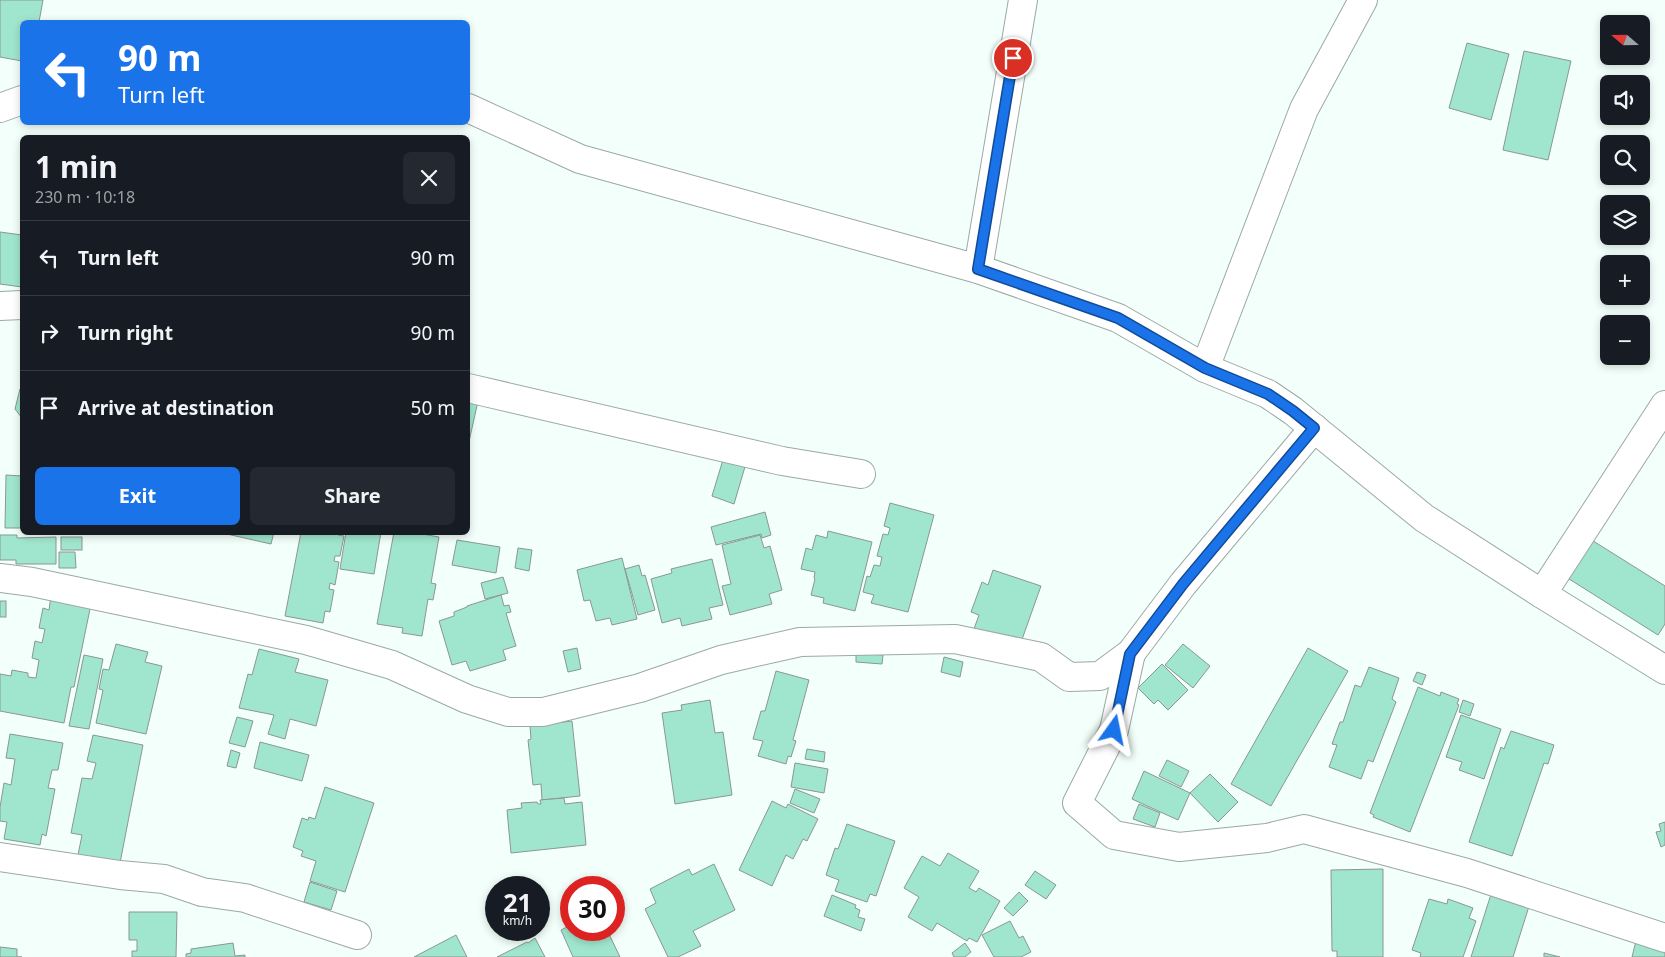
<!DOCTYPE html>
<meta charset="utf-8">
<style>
body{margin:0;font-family:"Noto Sans",sans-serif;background:#242831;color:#f1f3f6;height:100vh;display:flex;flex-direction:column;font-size:19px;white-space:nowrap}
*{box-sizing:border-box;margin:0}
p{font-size:16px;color:#9ea1a6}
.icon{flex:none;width:28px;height:28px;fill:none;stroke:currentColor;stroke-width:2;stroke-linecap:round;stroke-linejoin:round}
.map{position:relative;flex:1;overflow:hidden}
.drawer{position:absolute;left:20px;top:135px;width:450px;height:400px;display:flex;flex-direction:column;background:#171b24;border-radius:8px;box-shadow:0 2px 8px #0003}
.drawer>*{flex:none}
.banner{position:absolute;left:20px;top:20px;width:450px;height:105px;border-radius:8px;box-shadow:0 2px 8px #0003;background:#1a73e8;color:#fff;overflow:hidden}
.needle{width:32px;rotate:290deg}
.controls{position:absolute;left:1600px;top:15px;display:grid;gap:10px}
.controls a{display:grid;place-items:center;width:50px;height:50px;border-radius:8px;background:#171b24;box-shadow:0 2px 8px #0003;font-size:25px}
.speed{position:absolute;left:485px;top:876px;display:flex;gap:10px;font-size:25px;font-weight:700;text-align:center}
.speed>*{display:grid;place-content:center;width:65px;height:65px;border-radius:50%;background:#171b24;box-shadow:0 2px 8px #0003;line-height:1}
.speed small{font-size:12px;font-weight:400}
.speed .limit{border:8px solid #d22;background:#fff;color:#111}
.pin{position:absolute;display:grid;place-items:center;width:42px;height:42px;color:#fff;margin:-21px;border:2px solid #fff;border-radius:50%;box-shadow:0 1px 5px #0007}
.me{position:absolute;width:55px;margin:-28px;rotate:12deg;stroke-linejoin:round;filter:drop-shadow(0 0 4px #0008)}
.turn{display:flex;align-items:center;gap:18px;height:105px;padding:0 15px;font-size:22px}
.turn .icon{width:65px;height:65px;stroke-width:2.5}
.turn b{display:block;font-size:35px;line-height:42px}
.round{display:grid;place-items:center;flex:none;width:52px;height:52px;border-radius:8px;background:#242831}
.headline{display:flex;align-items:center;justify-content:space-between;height:85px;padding:0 15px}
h1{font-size:30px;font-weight:700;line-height:38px}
.action{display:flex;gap:10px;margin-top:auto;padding:10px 15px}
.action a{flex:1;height:58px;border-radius:8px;background:#1a73e8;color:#fff;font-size:20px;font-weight:700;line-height:58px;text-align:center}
.action a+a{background:#242831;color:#f1f3f6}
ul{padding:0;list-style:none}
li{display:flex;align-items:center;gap:15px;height:75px;padding:0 15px;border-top:1px solid #363941}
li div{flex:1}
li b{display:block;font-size:19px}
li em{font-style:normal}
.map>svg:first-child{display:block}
</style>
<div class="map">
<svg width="1665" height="957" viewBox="0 0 1665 957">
<rect width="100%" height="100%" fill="#f3fffa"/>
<g fill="#a0e6ce" stroke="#8a9792">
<path d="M0 0H43L39 22H22V61L0 57Z"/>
<path d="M1467 43 1509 54 1491 120 1449 108Z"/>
<path d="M1524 51 1571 61 1548 160 1503 150Z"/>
<path d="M0 232 22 235V287L0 284Z"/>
<path d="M22 387V418L15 409 20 389Z"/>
<path d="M468 399 478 401 468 446Z"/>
<path d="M725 453 747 460 734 504 712 496Z"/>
<path d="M6 475 22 476V528H5Z"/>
<path d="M890 503 934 515 908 612 871 603 874 595 863 592 867 576 870 577 874 565 880 566 882 557 877 556 883 534 888 535 890 528 884 526Z"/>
<path d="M765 512 771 535 762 538 761 534 716 545 711 527Z"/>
<path d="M828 531 872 542 855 611 823 603 824 598 811 595 815 579 814 578 815 572 801 569 806 548 812 550 816 535 827 538Z"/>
<path d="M218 532H274L271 544Z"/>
<path d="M301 532H338V535L344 536 340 556H335L334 561 339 562 335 585 330 583 329 589 334 590 330 612 325 611 323 623 285 616Z"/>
<path d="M346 532H381L374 574 340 569Z"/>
<path d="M394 532H411L439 537 431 583 436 584 433 600 428 599 422 636 402 633 403 628 377 624Z"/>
<path d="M0 535H17V538L56 537V564H16V560H0Z"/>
<path d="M760 535 764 548 770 546 782 590 769 594 772 604 730 615 722 586 731 584 722 545Z"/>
<rect x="61" y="537" width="21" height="13"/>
<path d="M1590 539 1665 586V624L1658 635 1566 577Z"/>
<path d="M457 540 500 547 496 573 452 565Z"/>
<path d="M518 548 532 550 529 571 515 568Z"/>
<path d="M59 552H75L76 568H59Z"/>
<path d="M622 558 637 619 612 625 610 618 596 621 590 600 584 601 577 570Z"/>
<path d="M712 559 723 605 709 608 712 619 682 626 680 618 662 623 651 579 672 573 671 569Z"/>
<path d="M639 565 642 576 645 575 655 610 638 615 625 569Z"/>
<path d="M993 570 1041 586 1020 645 974 629 979 615 971 612 982 582 988 585Z"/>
<path d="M503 577 508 593 485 599 481 583Z"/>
<path d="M501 595 504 606 509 605 511 612 506 613 516 646 503 650 506 660 470 671 466 661 452 665 439 621 454 616V612L467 607V606Z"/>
<path d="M51 596 91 604 74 687H71L64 723 0 711V674L11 676 12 670 28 673V677L36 678 39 660 32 658 35 641 42 643 45 629 39 628 43 608 49 610Z"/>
<rect x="0" y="601" width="6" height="16"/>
<path d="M116 644 148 652 145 662 162 666 146 734 96 723 103 690 99 689 103 669 109 670Z"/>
<path d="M1183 644 1210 666 1193 688 1165 665Z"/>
<path d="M577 648 581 669 568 672 563 651Z"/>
<path d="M1308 648 1348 671 1271 806 1231 784Z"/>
<path d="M259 649 299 659 295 672 328 680 316 726 290 719 285 739 268 734 274 715 239 708 248 674 252 675Z"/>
<path d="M856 653 883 655 882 664 856 662Z"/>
<path d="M84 655 103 659 89 729 69 726Z"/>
<path d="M944 657 963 662 960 677 941 672Z"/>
<path d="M1162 664 1188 690 1168 710 1158 700 1154 704 1138 688Z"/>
<path d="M1369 667 1399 678 1392 699 1396 702 1373 762 1368 760 1361 779 1329 767 1337 745 1332 744 1340 722H1343L1355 685 1361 687Z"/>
<path d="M776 671 809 680 793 740 796 741 791 757 788 756 786 764 758 756 763 741 753 739 761 711H765Z"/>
<path d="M1417 672 1426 675 1422 685 1413 681Z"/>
<path d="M1418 687 1440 696 1441 692 1459 699 1457 704 1459 705 1410 832 1373 817 1374 815 1370 813Z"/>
<path d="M710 700 715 733 723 732 732 795 675 804 662 713 682 710 681 705Z"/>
<path d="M1463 700 1474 704 1470 716 1459 712Z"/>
<path d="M1461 715 1501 729 1484 779 1459 770 1462 762 1446 757Z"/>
<path d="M237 717 253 721 245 747 229 743Z"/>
<path d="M572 721 580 796 542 800 541 784 533 785 528 740 531 739 530 726Z"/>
<path d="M1511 731 1554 745 1548 764 1544 763 1512 856 1469 842 1501 747 1504 749Z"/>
<path d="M10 734 63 743 58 770H52L48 788 55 789 46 836 42 834 40 845 4 839 7 822 0 821V807L4 783 11 785 15 759 6 758Z"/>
<path d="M93 735 143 745 119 868 77 860 82 835 71 833 82 778 92 779 96 763 87 761Z"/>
<path d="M260 742 309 755 302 781 254 768Z"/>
<path d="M807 749 825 752 824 762 805 759Z"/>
<path d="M231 750 240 753 236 768 227 766Z"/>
<path d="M1167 760 1189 771 1181 787 1159 776Z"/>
<path d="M795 763 828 769 824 793 791 787Z"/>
<path d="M1144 771 1190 793 1178 820 1132 799Z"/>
<path d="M1210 774 1238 802 1218 822 1190 793Z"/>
<path d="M325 787 374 803 345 892 310 881 316 861 301 856 303 851 293 847 302 818 308 820 309 817 315 819Z"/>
<path d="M795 789 820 799 814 813 790 803Z"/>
<path d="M564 798 565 804 582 802 586 845 511 853 507 810 522 808 521 803 537 802 538 804H541L540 800Z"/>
<path d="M772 801 786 808 788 804 818 819 807 841 803 839 793 859 786 855 772 886 739 870Z"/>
<path d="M1139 804 1160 813 1155 827 1133 819Z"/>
<path d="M1665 822V845L1661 847 1656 832 1661 831 1659 824Z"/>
<path d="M847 824 895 841 876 896 870 894 867 902 835 891 839 880 826 875 835 848 838 849Z"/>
<path d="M948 853 979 871 969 888 976 892 979 888 1000 901 977 942 969 938 967 941 937 923 932 931 908 917 919 897 904 888 922 856 940 866Z"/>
<path d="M714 864 735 910 693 931 701 946 678 957H668L645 909 656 903 650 889 689 869 692 875Z"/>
<path d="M1383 869V957H1337V951H1332L1331 870Z"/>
<path d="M1035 871 1056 885 1046 899 1025 885Z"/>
<path d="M310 882 337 891 331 910 304 902Z"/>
<path d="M1493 888 1531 900 1513 957H1471Z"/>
<path d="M1019 892 1028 901 1013 916 1004 908Z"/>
<path d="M832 895 856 905 855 908 860 910 858 917 865 919 861 931 824 916Z"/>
<path d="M1429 899 1447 904 1448 899 1473 908 1469 918 1476 921 1463 957H1420L1421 953 1412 950Z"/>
<path d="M129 912H177L176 957H132V951H137V940H129Z"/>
<path d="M1010 921 1019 938 1023 936 1031 952 1021 957H994L982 935Z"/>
<path d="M571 925V930H607L620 957H573L561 930Z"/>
<path d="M456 935 467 957H414Z"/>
<path d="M535 938 545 957H497L527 942 528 943Z"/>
<path d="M1636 941 1665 949V957H1632Z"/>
<path d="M233 943 235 956 245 955V957H186V954L191 953V949Z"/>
<path d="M965 943 971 952 965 957H954L952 953Z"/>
<path d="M0 947 17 949V957H22H0Z"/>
<path d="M1544 953 1560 957H1544Z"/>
</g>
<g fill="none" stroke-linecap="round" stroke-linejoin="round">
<defs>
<g id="minor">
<path d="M0 108 22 100"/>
<path d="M468 108 580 159 978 269 1118 318 1205 368 1268 394 1293 411 1424 518 1542 594 1665 670"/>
<path d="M978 269 1023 0"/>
<path d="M0 306 22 305"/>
<path d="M1205 368 1304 109 1363 0"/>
<path d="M468 388 782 461 861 474"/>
<path d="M0 578 32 582 306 640 392 665 467 699 508 712H543L640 688 721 660 800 642 955 639 1041 657 1069 677 1100 676 1131 653 1183 584 1314 428"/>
<path d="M1542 594 1665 405"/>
<path d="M1131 653 1114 730 1077 803 1114 835 1179 847 1267 838 1304 829 1467 873 1665 938"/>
<path d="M0 857 120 875 164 879 202 892 245 898 357 935"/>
</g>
</defs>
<use href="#minor" stroke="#9ba9a4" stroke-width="30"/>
<use href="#minor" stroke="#fff" stroke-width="28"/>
</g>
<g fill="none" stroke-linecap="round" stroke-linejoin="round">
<defs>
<path id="route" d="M1013 58 978 269 1118 318 1205 368 1268 394 1293 411 1314 428 1183 584 1130 654 1114 730"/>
</defs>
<use href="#route" stroke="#114b97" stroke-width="12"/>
<use href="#route" stroke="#1a73e8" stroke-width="9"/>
</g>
</svg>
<div class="controls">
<a><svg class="needle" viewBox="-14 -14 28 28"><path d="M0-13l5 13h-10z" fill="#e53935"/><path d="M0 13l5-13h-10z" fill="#9ea1a6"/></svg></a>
<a><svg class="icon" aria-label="sound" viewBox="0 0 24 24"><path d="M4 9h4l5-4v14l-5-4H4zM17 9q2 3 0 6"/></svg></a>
<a><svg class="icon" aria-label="search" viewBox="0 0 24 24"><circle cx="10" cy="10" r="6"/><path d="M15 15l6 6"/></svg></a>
<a><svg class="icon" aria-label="layers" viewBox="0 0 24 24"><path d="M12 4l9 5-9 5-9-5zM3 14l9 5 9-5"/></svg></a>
<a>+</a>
<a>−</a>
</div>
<div class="speed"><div>21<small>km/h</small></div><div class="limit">30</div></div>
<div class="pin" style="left:1013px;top:58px;background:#d93025"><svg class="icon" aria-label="arrive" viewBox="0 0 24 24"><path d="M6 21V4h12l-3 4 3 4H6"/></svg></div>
<svg class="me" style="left:1114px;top:730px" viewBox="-20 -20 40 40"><path d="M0-17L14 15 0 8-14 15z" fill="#1a73e8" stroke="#fff" stroke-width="4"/></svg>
<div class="banner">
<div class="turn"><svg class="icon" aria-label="left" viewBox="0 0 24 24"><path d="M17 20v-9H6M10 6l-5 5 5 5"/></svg><div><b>90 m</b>Turn left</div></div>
</div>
<section class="drawer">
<div class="headline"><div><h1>1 min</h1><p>230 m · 10:18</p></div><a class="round"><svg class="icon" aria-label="close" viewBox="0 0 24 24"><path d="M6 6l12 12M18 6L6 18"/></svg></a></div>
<ul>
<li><svg class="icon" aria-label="left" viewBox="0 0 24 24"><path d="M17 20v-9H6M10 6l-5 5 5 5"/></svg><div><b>Turn left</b></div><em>90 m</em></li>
<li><svg class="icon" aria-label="right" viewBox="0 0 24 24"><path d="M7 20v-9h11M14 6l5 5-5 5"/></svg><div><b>Turn right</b></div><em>90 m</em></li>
<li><svg class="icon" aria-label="arrive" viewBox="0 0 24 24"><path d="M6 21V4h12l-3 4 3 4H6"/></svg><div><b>Arrive at destination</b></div><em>50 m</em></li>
</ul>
<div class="action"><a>Exit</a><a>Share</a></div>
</section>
</div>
